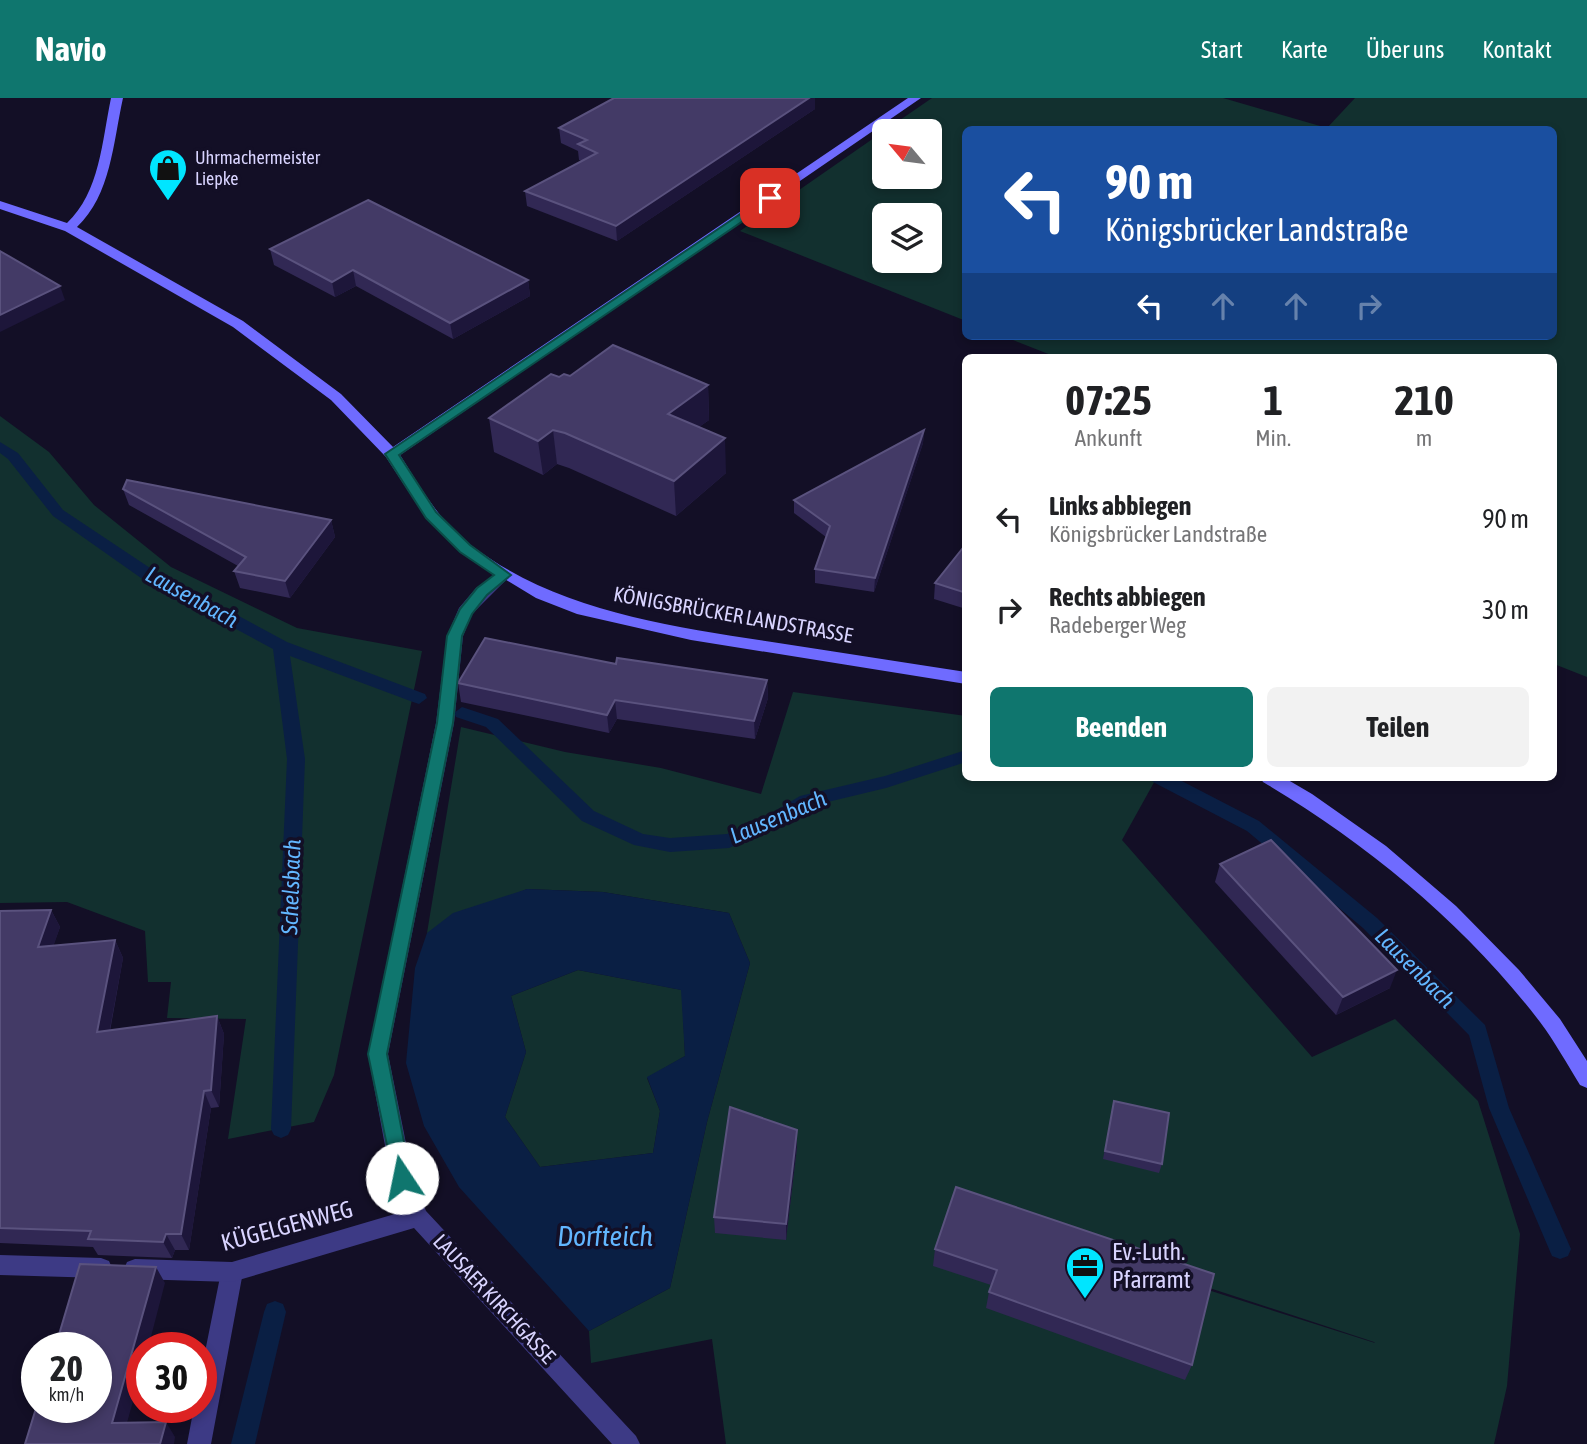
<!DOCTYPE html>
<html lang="de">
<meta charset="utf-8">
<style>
body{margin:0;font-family:"Asap Condensed",sans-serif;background:#f2f2f2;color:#202124;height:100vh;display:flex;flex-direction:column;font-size:26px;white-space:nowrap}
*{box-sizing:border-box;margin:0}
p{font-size:23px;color:#757577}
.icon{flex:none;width:38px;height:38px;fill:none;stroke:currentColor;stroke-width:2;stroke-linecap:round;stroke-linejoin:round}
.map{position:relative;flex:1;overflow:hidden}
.drawer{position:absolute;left:962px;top:256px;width:595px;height:427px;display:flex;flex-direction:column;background:#fff;border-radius:10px;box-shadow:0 4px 10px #0003}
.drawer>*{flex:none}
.guide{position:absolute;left:962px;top:28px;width:595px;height:214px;border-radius:10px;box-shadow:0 4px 10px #0003;background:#1a4fa0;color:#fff;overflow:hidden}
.needle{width:46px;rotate:299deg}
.tools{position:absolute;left:872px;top:21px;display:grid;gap:14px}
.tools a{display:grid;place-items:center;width:70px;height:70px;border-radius:10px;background:#fff;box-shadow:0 4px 10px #0003;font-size:35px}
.speed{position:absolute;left:21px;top:1234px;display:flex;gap:14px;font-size:35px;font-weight:700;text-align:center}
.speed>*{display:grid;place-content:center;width:91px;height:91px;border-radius:50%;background:#fff;box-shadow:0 4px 10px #0003;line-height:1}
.speed small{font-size:18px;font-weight:400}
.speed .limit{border:10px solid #d22;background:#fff;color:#111}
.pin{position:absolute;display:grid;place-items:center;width:60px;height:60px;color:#fff;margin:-30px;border-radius:14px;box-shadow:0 4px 10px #0006}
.me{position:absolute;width:77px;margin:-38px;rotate:349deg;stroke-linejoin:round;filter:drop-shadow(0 0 5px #0008)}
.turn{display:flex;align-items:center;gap:24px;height:147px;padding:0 28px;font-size:32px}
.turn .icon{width:91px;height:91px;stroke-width:2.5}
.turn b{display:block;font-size:49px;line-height:60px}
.lanes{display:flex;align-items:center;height:66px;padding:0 28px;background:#0003;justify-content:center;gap:35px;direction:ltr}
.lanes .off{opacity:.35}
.eta{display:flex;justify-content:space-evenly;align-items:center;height:119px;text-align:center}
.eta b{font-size:42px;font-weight:700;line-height:49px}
.action{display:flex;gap:14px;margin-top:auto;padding:14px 28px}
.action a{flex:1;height:80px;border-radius:10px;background:#0f766e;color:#fff;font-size:28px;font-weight:700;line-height:80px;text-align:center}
.action a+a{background:#f2f2f2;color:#202124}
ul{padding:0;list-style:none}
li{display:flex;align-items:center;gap:21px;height:91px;padding:0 28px}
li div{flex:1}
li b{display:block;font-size:26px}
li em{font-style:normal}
header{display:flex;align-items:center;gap:42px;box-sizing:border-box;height:98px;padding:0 35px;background:#0f766e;color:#fff}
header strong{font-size:33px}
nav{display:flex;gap:38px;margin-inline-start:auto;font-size:24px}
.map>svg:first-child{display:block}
</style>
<header>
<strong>Navio</strong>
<nav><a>Start</a><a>Karte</a><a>Über uns</a><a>Kontakt</a></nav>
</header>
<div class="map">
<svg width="1587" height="1346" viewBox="0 0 1587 1346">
<rect width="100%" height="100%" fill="#130f26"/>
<g fill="#12302f" fill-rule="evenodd">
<path d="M932 0H1223L1327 30 1355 0H1587V579L1554 566V259H1056L1003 238H1554V32H966V223L740 133 884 33V79H929V33H884ZM884 117H929V163H884Z"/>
<path d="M0 318 49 354 94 407 171 469 297 530 422 553 334 977 314 1024 228 1041 246 921 167 920 171 884H148L145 833 67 804 0 805Z"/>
<path d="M793 594 966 618V679H1157L1122 742 1312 959 1395 921 1478 1003 1520 1136 1507 1288 1494 1346H726L712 1241 591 1265 589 1233 670 1190 707 1024 750 865 729 815 603 794 527 791 427 835 461 629 565 654 661 670 761 696ZM954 1106 1374 1244 1375 1245 1208 1192 994 1188Z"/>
<path d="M578 872 682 892 685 958 647 980 660 1013 653 1055 540 1069 505 1019 526 954 511 898Z"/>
</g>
<path fill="#0a1f44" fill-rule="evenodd" d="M527 791 603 794 729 815 750 865 707 1024 670 1190 589 1233 459 1089 424 1028 406 965 415 870 427 835 453 815ZM578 872 681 892 685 958 647 979 660 1013 653 1055 540 1069 505 1019 526 954 511 898Z"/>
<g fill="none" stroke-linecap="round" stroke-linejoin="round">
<g fill="#0a1f44" fill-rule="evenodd">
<path d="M0 344 18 355 63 412 153 472 287 544 425 596 427 600 419 606 413 604 290 558 305 661 291 1031 288 1037 281 1040 274 1037 271 1031 287 661 273 551 141 480 53 418 8 361 0 355Z"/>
<path d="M462 609 498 621 594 713 643 736 670 740 727 736 765 719 800 698 885 678 966 652V664L886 690 811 708 777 729 729 750 670 754 634 747 582 723 486 629 456 619 454 615Z"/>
<path d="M1150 679H1174L1259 723 1377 820 1485 927 1509 1010 1571 1151 1568 1158 1560 1161 1552 1158 1549 1151 1489 1010 1469 937 1363 830 1247 733 1153 684Z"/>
<path d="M275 1203 283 1206 286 1214 255 1346H231L264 1214 267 1206Z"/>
</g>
<path fill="#3d3a85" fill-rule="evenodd" d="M232 1164 240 1167 243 1174 211 1346H187L194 1309H201V1274L221 1174 224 1167Z"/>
<g fill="#3d3a85" fill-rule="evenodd">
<path d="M504 471 512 476 472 516 463 538 454 625 388 956 413 1080 426 1113 636 1338 640 1346H612L414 1130 232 1184 135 1181 127 1178 124 1171 127 1164 135 1161 232 1164 405 1113 391 1080 368 956 436 625 447 538 459 510 476 490Z"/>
<path d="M0 1157 101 1160 109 1163 112 1170 109 1177 101 1180 0 1177Z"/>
</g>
<g fill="#6f6bff" fill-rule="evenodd">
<path d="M111 0H123C113 45 111 97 77 129L243 223 341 296 393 349 908 0H921L400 357C421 390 440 425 472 448 558 513 668 528 772 544 837 554 901 564 966 574V586L691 542 577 516 536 500 460 454 426 420 386 359 331 302 233 229 65 133 0 111V103L67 125C100 94 102 43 111 0Z"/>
<path d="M1260 679H1283L1312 696 1386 748 1456 808 1519 872 1560 921 1587 963V990L1580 987C1567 966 1555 944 1540 924 1465 826 1368 746 1263 684Z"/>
</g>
</g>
<g fill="#312854">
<path d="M815 11 617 143 527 108 525 93 582 63 579 62 578 53 561 45 559 30Z"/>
<path d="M270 151 528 182 530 198 453 241 356 188 335 199 274 167Z"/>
<path d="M570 278 708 287 709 322 699 329 726 375 676 418 569 370 557 366 543 377 494 354 489 320Z"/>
<path d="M924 332 923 345 874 494 815 485V471L826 439 794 415V402Z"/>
<path d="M123 391 331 422 335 439 290 500 240 490 234 473 238 468 129 407Z"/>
<path d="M966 446V511L934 501 935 485Z"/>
<path d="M616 566 767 582 768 600 755 641 617 621 609 635 461 604 458 585Z"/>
<path d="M1220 766 1390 890 1336 917 1215 784Z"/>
<path d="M51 812 60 829 53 848 115 842 123 860 110 933 217 918 224 936 219 1009 211 1010 189 1152H175L172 1160 98 1157 93 1149 0 1145V813Z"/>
<path d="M1114 1003 1162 1066 1159 1075 1103 1061Z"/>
<path d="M797 1049 786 1142 715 1135 714 1119Z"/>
<path d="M956 1089 1192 1267 1185 1282 986 1210 989 1194 991 1187 933 1168 935 1151Z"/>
</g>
<g fill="#1d163a">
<path d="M802 0H815V11L617 143 616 128Z"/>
<path d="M353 172 356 188 335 199 332 184Z"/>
<path d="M528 182 530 198 453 241 450 225Z"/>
<path d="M60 188 65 202 0 234V217Z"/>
<path d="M708 287 709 322 670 350 668 316Z"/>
<path d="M553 332 557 366 543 377 538 343Z"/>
<path d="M924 332 923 345 874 494 875 480Z"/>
<path d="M725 340 726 375 676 418 674 383Z"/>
<path d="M331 422 335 439 290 500 285 483Z"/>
<path d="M767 582 768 600 755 641 754 623Z"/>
<path d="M615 602 617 621 609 635 607 617Z"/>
<path d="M51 812 60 829 47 867 38 849Z"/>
<path d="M115 842 123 860 106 952 97 934Z"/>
<path d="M1397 872 1390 890 1336 917 1343 899Z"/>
<path d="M217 918 224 936 219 1009 211 992Z"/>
<path d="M204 993 211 1010 189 1152 181 1136Z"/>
<path d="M797 1032V1049L786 1142V1126Z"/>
<path d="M166 1136 175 1152 172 1160 163 1144Z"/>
<path d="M156 1169 165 1185 148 1250H142V1271L123 1339 112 1325Z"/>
<path d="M166 1324 175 1339 174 1346H160Z"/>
</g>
<g fill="#433a66" stroke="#5a527e" stroke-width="2">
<path d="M614 0H809L616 128 525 93 597 55 578 46 587 42 559 30Z"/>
<path d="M368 102 528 182 450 225 353 172 332 184 270 151Z"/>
<path d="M0 153 60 188 0 217Z"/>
<path d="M613 247 708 287 668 316 725 340 674 383 565 335 553 332 538 343 489 320 551 276 559 279 564 276 570 278Z"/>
<path d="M924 332 875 480 815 471 830 428 794 402Z"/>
<path d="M127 382 331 422 285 483 234 473 246 459 123 391Z"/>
<path d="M966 446V495L935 485Z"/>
<path d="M485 540 616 566 617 560 767 582 754 623 615 602 607 617 458 585Z"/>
<path d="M1271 742 1397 872 1343 899 1220 766Z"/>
<path d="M51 812 38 849 115 842 97 934 217 918 211 992 204 993 181 1136H166L163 1144 88 1141 91 1133 0 1130V813Z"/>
<path d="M1114 1003 1169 1015 1162 1066 1105 1053Z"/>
<path d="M730 1009 797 1032 786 1126 714 1119Z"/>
<path d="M956 1089 1214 1176 1192 1267 989 1194 997 1172 935 1151Z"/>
<path d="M80 1166 156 1169 112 1325 166 1324 160 1346H25L37 1307V1309H96V1250H55Z"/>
</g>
<path fill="#0f766e" stroke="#0a4d48" stroke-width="2" d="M770 96 776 100 774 102 399 357 436 414 470 447 511 477 487 497 472 516 462 538 453 625 387 956 411 1080 409 1086 402 1089 395 1086 368 956 437 625 447 538 460 511 477 490 494 477 460 454 426 420 385 356Z"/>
<defs>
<symbol id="shop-pin" viewBox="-11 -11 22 30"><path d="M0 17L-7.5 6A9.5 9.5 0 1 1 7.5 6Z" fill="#00e5ff" stroke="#130f26"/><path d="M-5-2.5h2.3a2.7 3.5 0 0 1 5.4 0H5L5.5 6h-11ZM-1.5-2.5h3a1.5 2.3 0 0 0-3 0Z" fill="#111"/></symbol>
<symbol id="office-pin" viewBox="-11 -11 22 30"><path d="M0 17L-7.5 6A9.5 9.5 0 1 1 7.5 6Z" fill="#00e5ff" stroke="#130f26"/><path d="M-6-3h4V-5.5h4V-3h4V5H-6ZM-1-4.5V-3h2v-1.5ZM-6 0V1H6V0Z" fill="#111"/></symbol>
</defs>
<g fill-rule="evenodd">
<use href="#shop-pin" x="146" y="48" width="44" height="60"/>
<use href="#office-pin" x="1063" y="1146" width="44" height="60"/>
</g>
<g text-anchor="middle" stroke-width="7" stroke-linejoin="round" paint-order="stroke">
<g font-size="18" fill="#d9d4ff" stroke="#130f26" text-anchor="start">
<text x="195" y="66">Uhrmachermeister<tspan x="195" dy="21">Liepke</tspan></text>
</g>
<g font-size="21" fill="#d9d4ff" stroke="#130f26">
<text transform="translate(733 517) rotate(10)" y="7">KÖNIGSBRÜCKER LANDSTRASSE</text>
<text transform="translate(494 1201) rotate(47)" y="7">LAUSAER KIRCHGASSE</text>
</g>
<g font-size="23" font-style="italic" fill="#62b6ff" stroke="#130f26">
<text transform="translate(192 499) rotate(29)" y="8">Lausenbach</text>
<text transform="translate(778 719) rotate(-23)" y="8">Lausenbach</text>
<text transform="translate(291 789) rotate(-88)" y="8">Schelsbach</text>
<text transform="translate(1415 870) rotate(45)" y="8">Lausenbach</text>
</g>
<g font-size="24" fill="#d9d4ff" stroke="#130f26">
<text transform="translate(287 1128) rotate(-15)" y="8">KÜGELGENWEG</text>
</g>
<g font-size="24" fill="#d9d4ff" stroke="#130f26" text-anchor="start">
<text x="1112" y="1162">Ev.-Luth.<tspan x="1112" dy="28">Pfarramt</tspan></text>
</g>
<g font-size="28" font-style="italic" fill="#62b6ff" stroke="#130f26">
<text x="605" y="1148">Dorfteich</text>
</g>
</g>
</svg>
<div class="tools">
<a><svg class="needle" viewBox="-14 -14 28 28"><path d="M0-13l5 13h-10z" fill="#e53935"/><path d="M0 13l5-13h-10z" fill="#757577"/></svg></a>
<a><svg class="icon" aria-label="layers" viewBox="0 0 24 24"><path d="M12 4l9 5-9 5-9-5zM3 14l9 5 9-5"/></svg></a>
</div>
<div class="speed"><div>20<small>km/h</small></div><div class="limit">30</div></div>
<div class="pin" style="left:770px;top:100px;background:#d93025"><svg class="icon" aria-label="arrive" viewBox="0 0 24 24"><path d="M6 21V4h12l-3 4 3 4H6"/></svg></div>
<svg class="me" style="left:402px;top:1080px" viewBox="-20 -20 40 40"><circle r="19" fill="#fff"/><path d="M0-13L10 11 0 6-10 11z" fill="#0f766e"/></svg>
<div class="guide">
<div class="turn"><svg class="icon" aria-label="left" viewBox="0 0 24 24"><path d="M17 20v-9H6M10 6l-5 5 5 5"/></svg><div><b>90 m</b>Königsbrücker Landstraße</div></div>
<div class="lanes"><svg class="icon" aria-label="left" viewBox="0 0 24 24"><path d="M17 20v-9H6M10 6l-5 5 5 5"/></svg><svg class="icon off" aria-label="ahead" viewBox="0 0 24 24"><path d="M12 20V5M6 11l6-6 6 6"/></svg><svg class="icon off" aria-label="ahead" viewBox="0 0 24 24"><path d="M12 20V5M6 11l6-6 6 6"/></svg><svg class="icon off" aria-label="right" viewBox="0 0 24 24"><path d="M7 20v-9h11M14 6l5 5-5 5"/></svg></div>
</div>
<section class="drawer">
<div class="eta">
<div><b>07:25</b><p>Ankunft</p></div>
<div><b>1</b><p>Min.</p></div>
<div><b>210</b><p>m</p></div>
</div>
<ul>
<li><svg class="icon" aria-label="left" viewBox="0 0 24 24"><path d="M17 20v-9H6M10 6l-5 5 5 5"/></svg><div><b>Links abbiegen</b><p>Königsbrücker Landstraße</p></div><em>90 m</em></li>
<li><svg class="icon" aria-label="right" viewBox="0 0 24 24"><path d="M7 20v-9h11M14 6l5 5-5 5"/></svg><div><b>Rechts abbiegen</b><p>Radeberger Weg</p></div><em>30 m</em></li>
</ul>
<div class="action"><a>Beenden</a><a>Teilen</a></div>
</section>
</div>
